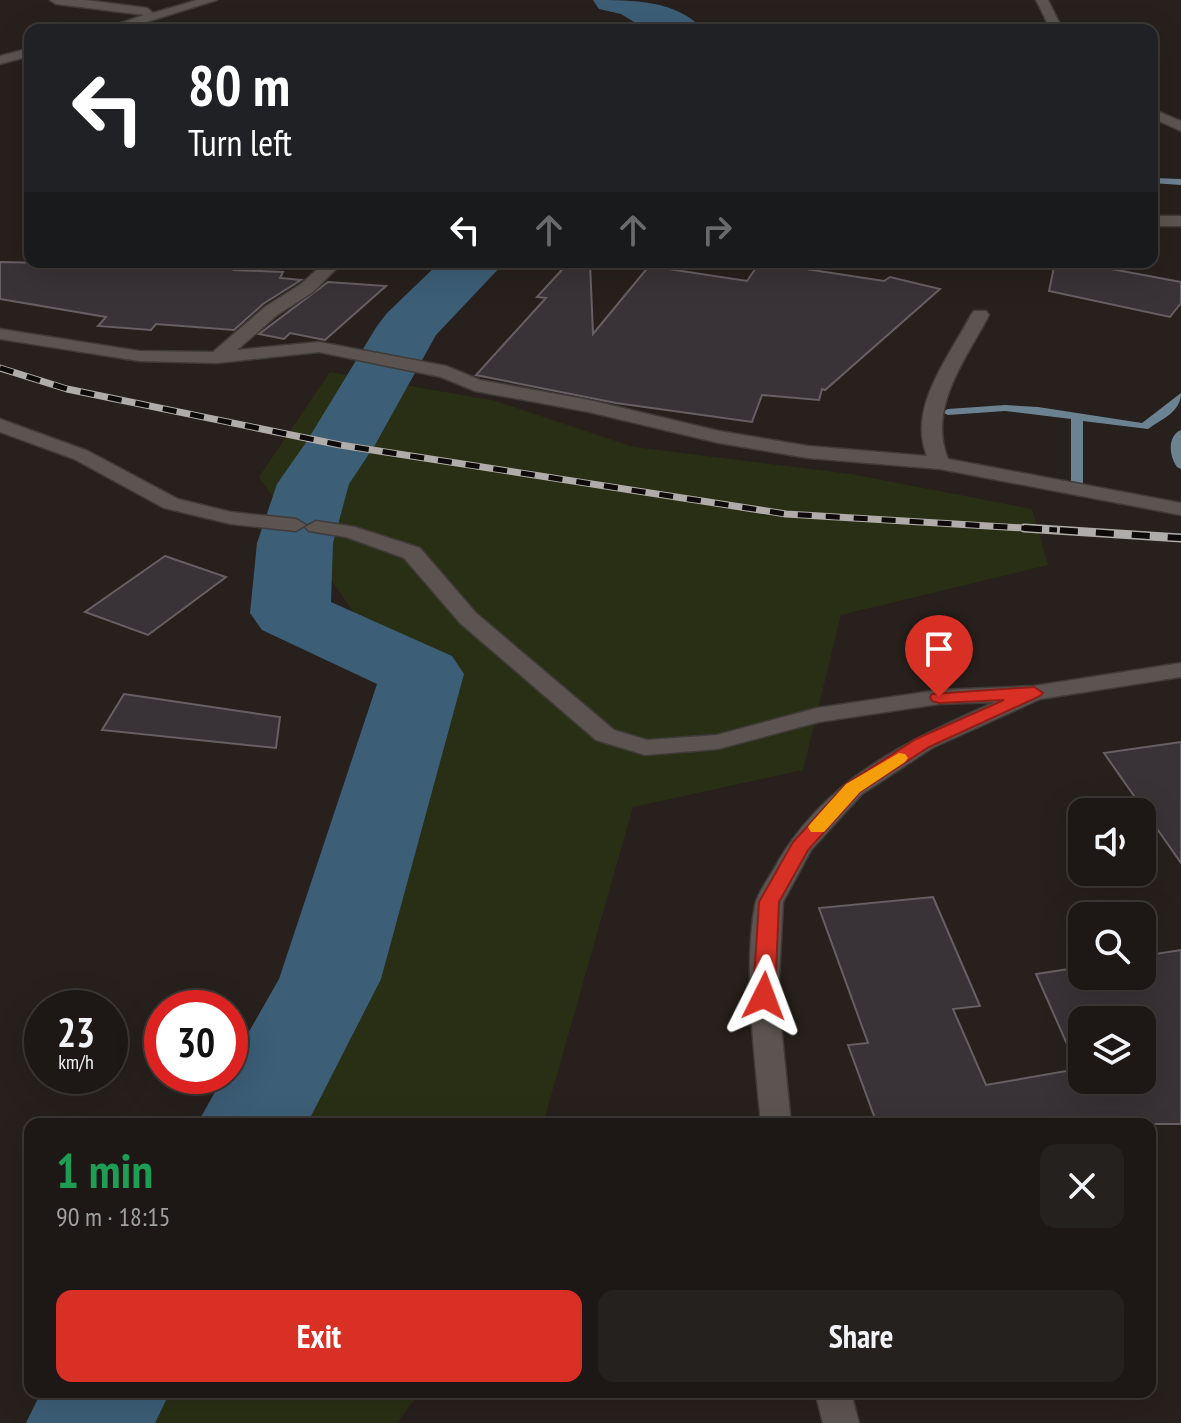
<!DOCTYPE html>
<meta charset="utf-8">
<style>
body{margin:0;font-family:"PT Sans Narrow",sans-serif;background:#25211e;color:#f1f3f6;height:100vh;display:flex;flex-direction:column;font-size:30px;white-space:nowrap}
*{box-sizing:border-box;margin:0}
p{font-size:26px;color:#a0a0a0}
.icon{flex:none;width:44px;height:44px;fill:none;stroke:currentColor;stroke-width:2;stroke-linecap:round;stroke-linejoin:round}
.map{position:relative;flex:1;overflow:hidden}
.side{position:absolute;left:24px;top:1118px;width:1132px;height:280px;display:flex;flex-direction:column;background:#1d1815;border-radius:16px;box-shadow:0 8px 32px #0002,0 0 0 2px #3b3734}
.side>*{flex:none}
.banner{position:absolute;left:24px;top:24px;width:1134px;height:244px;border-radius:16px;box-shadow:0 8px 32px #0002,0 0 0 2px #3b3734;background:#202124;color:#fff;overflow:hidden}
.buttons{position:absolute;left:1068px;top:798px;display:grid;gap:16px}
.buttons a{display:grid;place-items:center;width:88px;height:88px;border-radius:16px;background:#1d1815;box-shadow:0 8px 32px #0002,0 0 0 2px #3b3734;font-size:40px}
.speed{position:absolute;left:24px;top:990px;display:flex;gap:16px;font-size:40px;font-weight:700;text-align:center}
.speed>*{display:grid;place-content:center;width:104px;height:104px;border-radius:50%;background:#1d1815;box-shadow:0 8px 32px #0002,0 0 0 2px #3b3734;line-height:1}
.speed small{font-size:20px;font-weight:400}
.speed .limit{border:12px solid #d22;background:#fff;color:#111}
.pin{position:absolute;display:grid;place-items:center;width:68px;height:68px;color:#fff;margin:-82px -34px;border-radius:50% 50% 50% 0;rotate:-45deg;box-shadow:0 0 8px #0007}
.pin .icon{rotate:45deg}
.me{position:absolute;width:88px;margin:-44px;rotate:3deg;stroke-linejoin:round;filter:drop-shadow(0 0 6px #0008)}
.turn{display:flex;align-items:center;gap:28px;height:168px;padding:0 32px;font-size:36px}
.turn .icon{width:104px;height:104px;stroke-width:2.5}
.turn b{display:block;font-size:56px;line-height:68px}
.lanes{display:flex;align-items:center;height:76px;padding:0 32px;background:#0003;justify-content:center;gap:40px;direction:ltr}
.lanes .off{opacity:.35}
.round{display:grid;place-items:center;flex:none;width:84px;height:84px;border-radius:16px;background:#25211e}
.overview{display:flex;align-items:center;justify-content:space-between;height:136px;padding:0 32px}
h1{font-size:48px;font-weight:600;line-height:60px;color:#1e9e55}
.primary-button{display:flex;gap:16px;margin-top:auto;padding:16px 32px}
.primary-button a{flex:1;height:92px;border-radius:16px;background:#d93025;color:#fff;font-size:32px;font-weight:600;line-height:92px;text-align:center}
.primary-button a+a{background:#25211e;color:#f1f3f6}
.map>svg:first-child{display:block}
</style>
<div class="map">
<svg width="1181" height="1423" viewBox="0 0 1181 1423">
<rect width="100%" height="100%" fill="#27201c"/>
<g fill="#292f14">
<path d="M330 372 496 401 634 447 851 474 1032 509 1048 565 841 615 803 770 633 807 543 1124H245L395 671 259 477Z"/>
<path d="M68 1392H420L397 1423H31Z"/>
</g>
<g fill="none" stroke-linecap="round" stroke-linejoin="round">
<g fill="#6b8292" fill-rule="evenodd">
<path d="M1154 178 1181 179V185L1152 183Z"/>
<path d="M1181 393C1181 412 1162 419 1148 429L1083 421V488L1077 492 1071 488V419L1005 411 948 415 942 412 948 409 1005 405 1038 407 1142 423Z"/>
<path d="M1181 430V469L1177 467C1169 456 1167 436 1181 430Z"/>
</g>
<g fill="#3c5e77" fill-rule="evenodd">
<path d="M593 0C632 0 678 0 703 30H647L621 14 599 9Z"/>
<path d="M440 262H505L436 335 375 445 349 484 333 543 331 602 452 656 464 674 381 979 307 1124H197L224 1076H230V1065L279 979 377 684 262 630 250 613 257 543 277 484 307 441 377 326 387 313Z"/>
<path d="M41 1392H170L155 1423H26Z"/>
</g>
</g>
<g fill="#393236" stroke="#675f63" stroke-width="2" fill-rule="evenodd">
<path d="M0 262 236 267 234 270 283 272 280 278 301 280 263 304 234 330 156 324 151 330 98 326 106 317 0 299Z"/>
<path d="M569 262H590L593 334 649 266 747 281 760 262 884 281 890 277 940 289 825 390 822 389 819 400 762 395 752 422 616 403 476 375 546 298 537 297Z"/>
<path d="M1055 262H1074L1181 282V303L1170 317 1049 291Z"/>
<path d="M328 282 386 286 325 340 290 333 284 339 259 334Z"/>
<path d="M165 556 226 577 148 635 85 612Z"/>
<path d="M124 694 280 717 276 748 102 730Z"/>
<path d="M1181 742V863L1104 753Z"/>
<path d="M933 897 980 1006 953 1009 986 1085 1078 1069 1036 974 1082 967V976H1142V956L1181 950V1124H877L848 1045 868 1043 819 908ZM1082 1020H1142V1080H1082Z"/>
</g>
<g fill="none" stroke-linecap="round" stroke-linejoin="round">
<defs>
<g id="street">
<path d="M50 0H85L147 8 153 13 197 0H217L121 30H101L144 15 56 4Z"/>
<path d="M1036 0H1048L1063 30H994L1000 26 1048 24Z"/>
<path d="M30 48V56L0 64V56Z"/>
<path d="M1152 109 1181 121V131L1152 118Z"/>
<rect x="1152" y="216" width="29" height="10"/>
<path d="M325 262H343L313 292 277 315 237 350 319 342 446 366 480 380 589 400 719 431 808 446 927 456C907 408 949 357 971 315L974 311H986L989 315C966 359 927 408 948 459L1181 503V515L940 469 808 458 719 443 589 412 475 391 441 377 319 352 217 363 139 361 0 339V329L139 351 213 352 265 307 301 284Z"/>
<path d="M0 419 88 451 178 499 231 512 296 519 306 525 296 531 231 524 164 508 74 459 0 432Z"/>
<path d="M316 521 355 527 420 548 476 613 614 730 647 740 717 735 817 708 939 690 1034 686 1181 663V677L1040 699 932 748 862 794 811 850 783 902 778 996 791 1124H761C755 1056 743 972 755 905 758 892 769 878 775 867 825 778 906 742 995 702L939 704 819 722 718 749 645 755 596 740 460 623 404 558 346 537 309 531 305 527Z"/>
<path d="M815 1392H851L859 1423H823Z"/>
</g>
</defs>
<use href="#street" stroke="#3f3b38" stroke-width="3"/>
<use href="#street" fill="#5c5450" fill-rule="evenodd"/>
<defs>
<path id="rail-far1" d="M0 368 67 389 340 445 786 514 1057 530"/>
<path id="rail" d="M1024 528 1181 538"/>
</defs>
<use href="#rail-far1" stroke="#b0aca9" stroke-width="7"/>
<use href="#rail" stroke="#b0aca9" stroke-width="9"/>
<use href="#rail-far1" stroke="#0d0a09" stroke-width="5" stroke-dasharray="14" stroke-linecap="butt"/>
<use href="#rail" stroke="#0d0a09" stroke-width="6" stroke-dasharray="18" stroke-linecap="butt"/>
</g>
<path fill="#d93025" stroke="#8d1f18" stroke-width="2" d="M1034 687 1043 693 1040 696 929 747 860 792 808 850 779 902 775 996 771 1001H756L753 996 759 902 793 842 846 784 916 739 1004 700 939 703 932 701 930 697 932 694Z"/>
<path fill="#f59e0b" d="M899 753 905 754 908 758 905 762 860 792 824 832H811L808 827 811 823 846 784Z"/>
</svg>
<div class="buttons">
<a><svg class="icon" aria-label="sound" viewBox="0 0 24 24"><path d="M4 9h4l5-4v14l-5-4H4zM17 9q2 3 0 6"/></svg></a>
<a><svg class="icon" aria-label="search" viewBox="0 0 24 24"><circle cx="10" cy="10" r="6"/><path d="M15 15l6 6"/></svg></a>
<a><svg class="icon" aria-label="layers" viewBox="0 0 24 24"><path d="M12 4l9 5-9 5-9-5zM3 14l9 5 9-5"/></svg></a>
</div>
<div class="speed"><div>23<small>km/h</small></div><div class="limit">30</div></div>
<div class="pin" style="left:939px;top:697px;background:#d93025"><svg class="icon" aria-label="arrive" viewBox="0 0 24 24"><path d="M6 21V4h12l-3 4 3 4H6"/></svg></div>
<svg class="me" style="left:764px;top:996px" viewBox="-20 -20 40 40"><path d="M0-17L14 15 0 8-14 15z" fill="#d93025" stroke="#fff" stroke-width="4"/></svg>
<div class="banner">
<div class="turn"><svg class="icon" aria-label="left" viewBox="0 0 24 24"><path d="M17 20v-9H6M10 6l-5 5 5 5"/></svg><div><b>80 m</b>Turn left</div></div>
<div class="lanes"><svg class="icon" aria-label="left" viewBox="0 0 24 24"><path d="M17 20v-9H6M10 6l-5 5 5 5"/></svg><svg class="icon off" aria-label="ahead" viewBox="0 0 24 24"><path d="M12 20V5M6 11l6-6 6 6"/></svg><svg class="icon off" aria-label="ahead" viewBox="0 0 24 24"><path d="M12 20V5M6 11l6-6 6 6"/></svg><svg class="icon off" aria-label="right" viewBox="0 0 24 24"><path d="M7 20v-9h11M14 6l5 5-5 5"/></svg></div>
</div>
<section class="side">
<div class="overview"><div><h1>1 min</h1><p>90 m · 18:15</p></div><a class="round"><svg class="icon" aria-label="close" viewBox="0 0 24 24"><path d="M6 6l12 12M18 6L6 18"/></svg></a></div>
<div class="primary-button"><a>Exit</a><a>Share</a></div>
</section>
</div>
